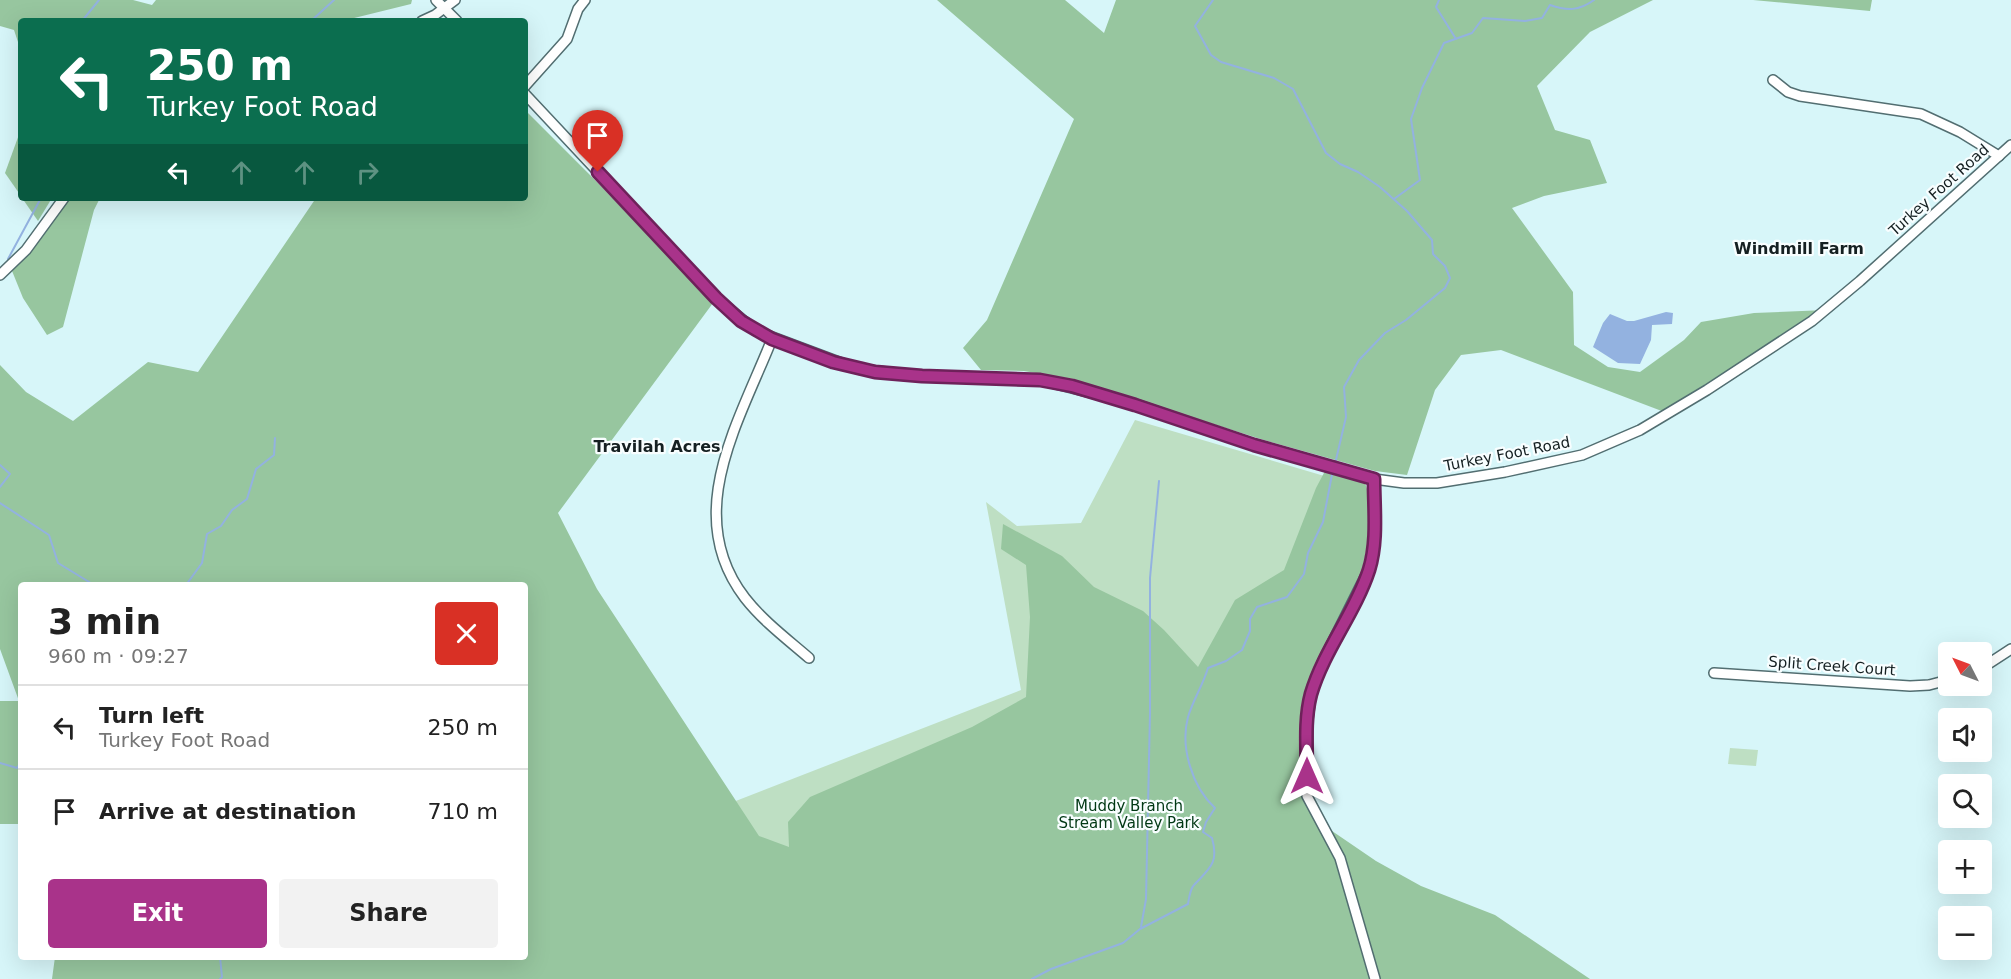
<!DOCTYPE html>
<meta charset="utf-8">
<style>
body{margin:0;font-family:"DejaVu Sans",sans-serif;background:#f2f2f2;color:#222;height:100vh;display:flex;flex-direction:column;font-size:22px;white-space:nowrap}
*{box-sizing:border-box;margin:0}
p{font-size:20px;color:#767676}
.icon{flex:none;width:33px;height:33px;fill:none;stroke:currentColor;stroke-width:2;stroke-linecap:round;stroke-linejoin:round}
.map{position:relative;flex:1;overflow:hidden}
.details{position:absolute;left:18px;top:582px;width:510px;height:378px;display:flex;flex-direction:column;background:#fff;border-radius:6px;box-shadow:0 6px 24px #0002}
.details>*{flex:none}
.banner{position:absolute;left:18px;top:18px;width:510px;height:183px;border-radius:6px;box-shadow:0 6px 24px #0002;background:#0b6e4f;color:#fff;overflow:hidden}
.needle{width:39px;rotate:312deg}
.controls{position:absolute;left:1938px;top:642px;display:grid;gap:12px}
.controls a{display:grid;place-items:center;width:54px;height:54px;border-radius:6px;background:#fff;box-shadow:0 6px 24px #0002;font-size:30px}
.pin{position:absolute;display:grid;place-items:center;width:51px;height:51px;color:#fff;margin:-62px -26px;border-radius:50% 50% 50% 0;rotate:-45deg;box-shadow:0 0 6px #0007}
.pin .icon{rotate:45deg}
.me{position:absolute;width:66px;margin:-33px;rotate:0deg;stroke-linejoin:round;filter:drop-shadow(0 0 4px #0008)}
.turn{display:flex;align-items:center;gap:21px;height:126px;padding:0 30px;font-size:27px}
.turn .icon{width:78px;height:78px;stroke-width:2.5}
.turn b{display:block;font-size:42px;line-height:51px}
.lanes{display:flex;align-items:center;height:57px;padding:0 30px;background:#0003;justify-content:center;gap:30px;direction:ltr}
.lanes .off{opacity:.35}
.round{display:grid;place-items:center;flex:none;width:63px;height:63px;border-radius:6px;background:#f2f2f2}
.summary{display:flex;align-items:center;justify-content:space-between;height:102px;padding:0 30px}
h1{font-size:36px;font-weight:700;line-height:45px}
.cta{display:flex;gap:12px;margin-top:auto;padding:12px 30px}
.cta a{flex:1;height:69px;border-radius:6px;background:#a9338a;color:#fff;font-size:24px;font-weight:700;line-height:69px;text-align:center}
.cta a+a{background:#f2f2f2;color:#222}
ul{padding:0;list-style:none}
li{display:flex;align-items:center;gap:18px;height:84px;padding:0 30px;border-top:2px solid #e0e0e0}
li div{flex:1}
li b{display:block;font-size:22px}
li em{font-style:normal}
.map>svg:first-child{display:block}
</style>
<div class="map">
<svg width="2011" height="979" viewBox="0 0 2011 979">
<rect width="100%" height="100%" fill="#d7f6f9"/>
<g fill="#bedfc3">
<path d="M1135 420 1348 483 1287 739 1323 861 356 979 525 957V883L1021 690 986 502 1017 526 1081 523Z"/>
<path d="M1730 748 1758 750 1756 766 1728 764Z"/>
</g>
<g fill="#97c69f">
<path d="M0 0H133L152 5 156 0H412L411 4 342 21H21V51L14 30 0 26Z"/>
<path d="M937 0H1065L1104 33 1116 0H1653L1590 32 1537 86 1555 130 1590 140 1607 183 1544 196 1512 208 1573 292 1574 345 1608 367 1640 372 1684 340 1701 322 1754 313 1826 310 1667 413 1501 350 1461 355 1435 390 1407 475 1375 471 1264 440 1066 378 1024 371 981 370 963 348 987 320 1074 119Z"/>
<path d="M1753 0H1872L1870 11Z"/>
<path d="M525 110 594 179 713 303 558 513 597 589 759 836 789 847 788 822 810 797 972 727 1026 697 1030 617 1026 565 1001 549 1003 524 1062 556 1094 587 1143 611 1164 630 1198 667 1235 600 1284 570 1316 488 1325 471 1365 483 1369 495V538L1363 566 1355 594 1319 662 1303 796 1313 818 1376 861 1421 886 1495 915 1590 979H52L55 957H525V585H21V824H0V701H19L0 649V365L26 392 73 421 148 362 198 372 316 198H525Z"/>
<path d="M21 129V196L5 173Z"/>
<path d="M22 198H52L38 221Z"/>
<path d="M64 198H100L94 210 63 327 47 335 23 298 10 266Z"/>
</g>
<path fill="#93b2e0" d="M1666 312 1673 313 1672 324 1652 325 1651 340 1640 364 1618 363 1593 347 1603 323 1610 314 1627 321H1634Z"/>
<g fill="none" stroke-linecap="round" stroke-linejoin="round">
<g stroke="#93b2e0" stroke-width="2">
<path d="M1213 0 1195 26 1211 55 1221 62 1274 78 1293 89 1326 153 1340 164 1358 172 1380 187 1407 211 1432 240 1433 254 1445 266 1450 278 1445 288 1406 320 1385 333 1359 360 1344 387 1346 417 1335 464"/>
<path d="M1439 0 1436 7 1456 39"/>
<path d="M82 21 99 0"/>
<path d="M243 21H255"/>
<path d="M311 21 334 0"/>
<path d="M1394 199 1420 180 1411 119 1422 88 1444 43 1472 33 1483 18 1525 21 1542 18 1550 5C1567 11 1579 11 1594 0"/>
<path d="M8 259 41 198"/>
<path d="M0 465 10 474 0 487"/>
<path d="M0 503 49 535 58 563 94 585"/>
<path d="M186 585 202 563 207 534 221 526 232 510 247 499 256 469 274 455 275 438"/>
<path d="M21 743V749"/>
<path d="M0 763 17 768 21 762"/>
<path d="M1141 927 1146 899 1150 713V578L1159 481"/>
<path d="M220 979 222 977 220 957"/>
<path d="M1032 979 1051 969 1123 943 1140 929 1188 904C1189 898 1190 889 1194 885 1210 868 1219 863 1212 838L1203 832 1206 822 1215 808C1192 787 1180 747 1188 717 1193 700 1203 685 1208 668L1226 661 1242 650 1250 631V619L1257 607 1287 597 1304 574 1308 553 1323 522 1333 469"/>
</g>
<defs>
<g id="minor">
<path d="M436 0 457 21"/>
<path d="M422 21 435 15 455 0"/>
<path d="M1773 80 1788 92 1800 96 1921 114 1960 132 1999 156"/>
<path d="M525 86 567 39 578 9 585 0"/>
<path d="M525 94 716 298 756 331 858 369 922 376 1040 380 1135 404 1254 445 1374 479 1404 483H1437L1505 472 1582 455 1640 430 1707 390 1812 321 1860 281 2011 145"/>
<path d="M0 275 26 250 64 198"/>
<path d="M772 339C739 422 681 515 745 598 763 621 787 639 809 658"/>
<path d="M1374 479 1375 539 1369 569 1323 661 1311 696 1308 719 1307 796 1340 858 1375 979"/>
<path d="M1982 668 2011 649"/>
<path d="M1714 673 1910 686 1929 685 1948 680"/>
</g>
</defs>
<use href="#minor" stroke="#526e71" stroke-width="12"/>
<use href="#minor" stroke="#fff" stroke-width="9"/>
</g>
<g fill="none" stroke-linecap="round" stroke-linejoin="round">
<defs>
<path id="route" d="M598 172 716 298 741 321 772 339 833 362 875 372 922 376 1040 380 1072 386 1135 405 1254 445 1374 479C1374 509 1378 541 1369 570 1355 613 1324 650 1311 694 1304 720 1307 750 1307 776"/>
</defs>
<use href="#route" stroke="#6e215a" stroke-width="15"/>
<use href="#route" stroke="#a9338a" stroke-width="10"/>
</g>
<g text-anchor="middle" stroke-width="4.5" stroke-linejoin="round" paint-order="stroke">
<g font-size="15" fill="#152022" stroke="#f8feff">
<text transform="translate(1939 190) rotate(-42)" y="5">Turkey Foot Road</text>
<text transform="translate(1507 454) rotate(-11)" y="5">Turkey Foot Road</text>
<text transform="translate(1832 666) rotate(4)" y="5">Split Creek Court</text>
</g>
<g font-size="15" fill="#003814" stroke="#f8feff">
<text x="1129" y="811">Muddy Branch<tspan x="1129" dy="17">Stream Valley Park</tspan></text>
</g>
<g font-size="16" font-weight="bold" fill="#152022" stroke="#f8feff">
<text x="1799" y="254">Windmill Farm</text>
<text x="657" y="452">Travilah Acres</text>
</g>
</g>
</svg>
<div class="controls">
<a><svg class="needle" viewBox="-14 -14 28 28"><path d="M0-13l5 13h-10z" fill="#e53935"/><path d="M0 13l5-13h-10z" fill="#767676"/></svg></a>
<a><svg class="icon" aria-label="sound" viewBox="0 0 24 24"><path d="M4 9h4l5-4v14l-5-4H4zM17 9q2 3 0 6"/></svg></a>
<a><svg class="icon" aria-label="search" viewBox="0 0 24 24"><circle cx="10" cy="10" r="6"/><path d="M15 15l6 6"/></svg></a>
<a>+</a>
<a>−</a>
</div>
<div class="pin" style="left:598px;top:172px;background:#d93025"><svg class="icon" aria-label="arrive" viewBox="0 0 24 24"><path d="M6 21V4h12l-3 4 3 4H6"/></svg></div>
<svg class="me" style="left:1307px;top:776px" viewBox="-20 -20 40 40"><path d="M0-17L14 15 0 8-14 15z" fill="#a9338a" stroke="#fff" stroke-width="4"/></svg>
<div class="banner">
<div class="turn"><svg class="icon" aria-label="left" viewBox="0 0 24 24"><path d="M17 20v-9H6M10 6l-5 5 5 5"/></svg><div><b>250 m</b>Turkey Foot Road</div></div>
<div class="lanes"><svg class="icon" aria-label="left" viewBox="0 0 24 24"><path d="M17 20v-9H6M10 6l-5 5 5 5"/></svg><svg class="icon off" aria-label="ahead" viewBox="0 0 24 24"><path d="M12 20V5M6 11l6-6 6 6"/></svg><svg class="icon off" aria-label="ahead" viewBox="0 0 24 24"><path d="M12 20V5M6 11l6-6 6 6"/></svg><svg class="icon off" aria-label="right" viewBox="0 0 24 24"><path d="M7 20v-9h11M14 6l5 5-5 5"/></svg></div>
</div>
<section class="details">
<div class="summary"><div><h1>3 min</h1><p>960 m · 09:27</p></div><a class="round" style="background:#d93025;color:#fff"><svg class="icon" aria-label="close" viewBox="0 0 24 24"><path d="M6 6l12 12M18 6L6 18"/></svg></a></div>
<ul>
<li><svg class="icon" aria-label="left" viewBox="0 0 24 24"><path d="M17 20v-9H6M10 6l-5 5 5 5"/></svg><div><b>Turn left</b><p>Turkey Foot Road</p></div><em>250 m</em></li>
<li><svg class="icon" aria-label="arrive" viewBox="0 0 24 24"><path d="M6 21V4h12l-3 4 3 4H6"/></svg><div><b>Arrive at destination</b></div><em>710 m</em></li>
</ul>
<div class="cta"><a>Exit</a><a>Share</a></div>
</section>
</div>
